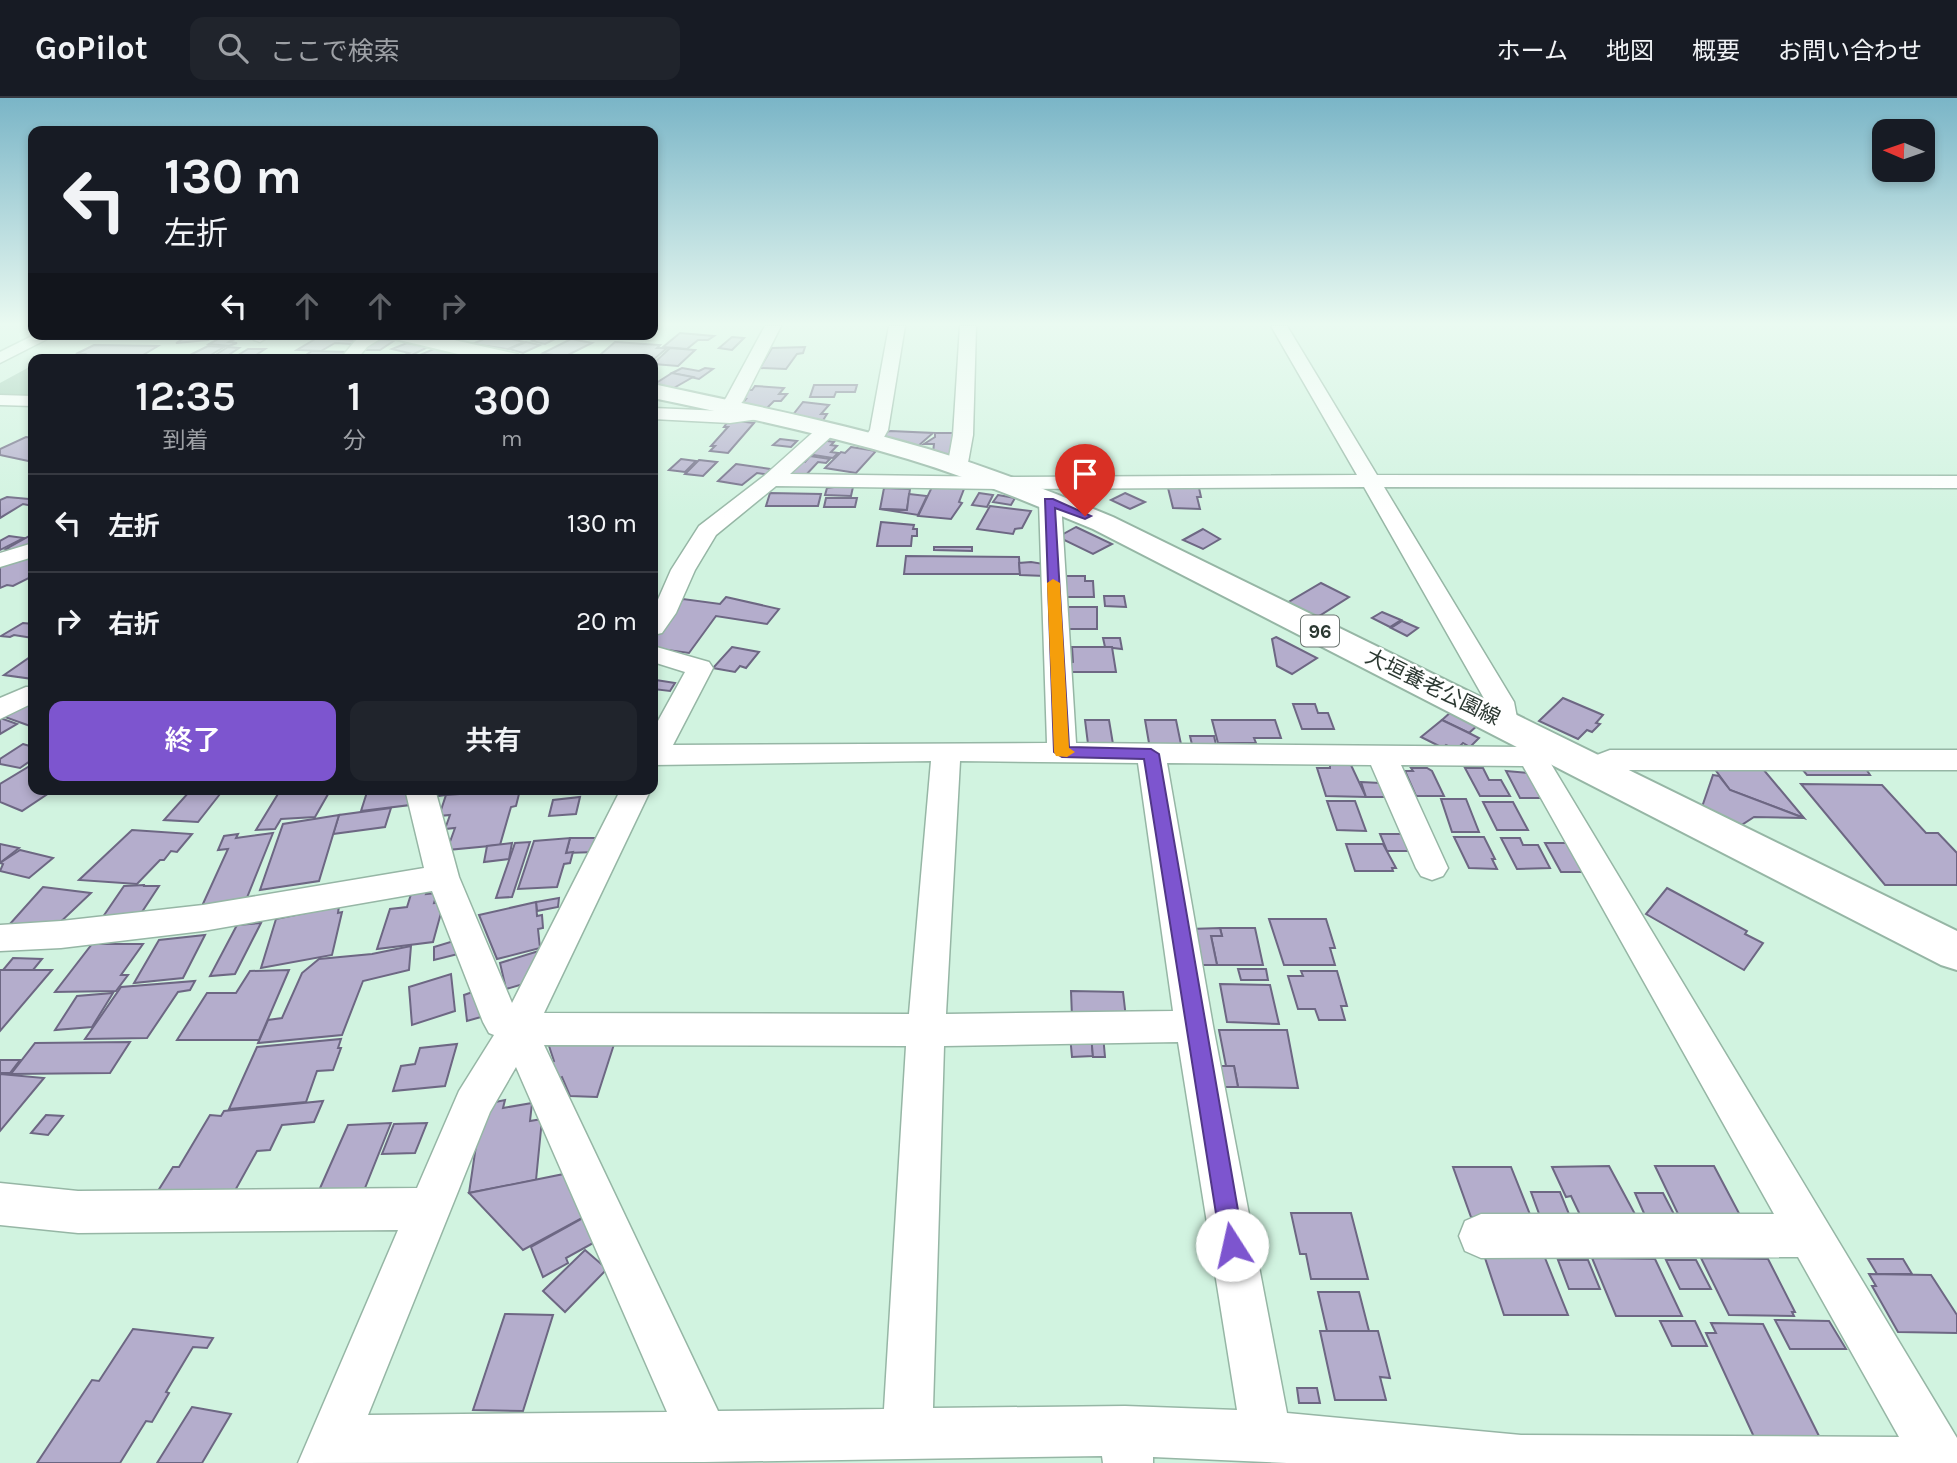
<!DOCTYPE html>
<html lang="ja">
<meta charset="utf-8">
<style>
body{margin:0;font-family:Karla,"Noto Sans JP",sans-serif;background:#20242c;color:#f1f3f6;height:100vh;display:flex;flex-direction:column;font-size:26px;white-space:nowrap}
*{box-sizing:border-box;margin:0}
p{font-size:23px;color:#9ea1a6}
.icon{flex:none;width:38px;height:38px;fill:none;stroke:currentColor;stroke-width:2;stroke-linecap:round;stroke-linejoin:round}
.map{position:relative;flex:1;overflow:hidden}
.sheet{position:absolute;left:28px;top:256px;width:630px;height:441px;display:flex;flex-direction:column;background:#171b24;border-radius:14px;box-shadow:0 4px 10px #0003}
.sheet>*{flex:none}
.banner{position:absolute;left:28px;top:28px;width:630px;height:214px;border-radius:14px;box-shadow:0 4px 10px #0003;background:#171b24;color:#f1f3f6;overflow:hidden}
.needle{width:46px;rotate:272deg}
.fabs{position:absolute;left:1872px;top:21px;display:grid;gap:14px}
.fabs a{display:grid;place-items:center;width:63px;height:63px;border-radius:14px;background:#171b24;box-shadow:0 4px 10px #0003;font-size:35px}
.pin{position:absolute;display:grid;place-items:center;width:60px;height:60px;color:#fff;margin:-72px -30px;border-radius:50% 50% 50% 0;rotate:-45deg;box-shadow:0 0 7px #0007}
.pin .icon{rotate:45deg}
.me{position:absolute;width:77px;margin:-38px;rotate:350deg;stroke-linejoin:round;filter:drop-shadow(0 0 5px #0008)}
.turn{display:flex;align-items:center;gap:24px;height:147px;padding:0 21px;font-size:32px}
.turn .icon{width:91px;height:91px;stroke-width:2.5}
.turn b{display:block;font-size:49px;line-height:60px}
.lanes{display:flex;align-items:center;height:66px;padding:0 21px;background:#0003;justify-content:center;gap:35px;direction:ltr}
.lanes .off{opacity:.35}
.eta{display:flex;justify-content:space-evenly;align-items:center;height:119px;text-align:center}
.eta b{font-size:42px;font-weight:600;line-height:49px}
.primary-button{display:flex;gap:14px;margin-top:auto;padding:14px 21px}
.primary-button a{flex:1;height:80px;border-radius:14px;background:#7d55cf;color:#fff;font-size:28px;font-weight:600;line-height:80px;text-align:center}
.primary-button a+a{background:#20242c;color:#f1f3f6}
ul{padding:0;list-style:none}
li{display:flex;align-items:center;gap:21px;height:98px;padding:0 21px;border-top:2px solid #363941}
li div{flex:1}
li b{display:block;font-size:26px}
li em{font-style:normal}
header{display:flex;align-items:center;gap:42px;box-sizing:border-box;height:98px;padding:0 35px;background:#171b24;border-bottom:2px solid #363941}
header strong{font-size:33px}
nav{display:flex;gap:38px;margin-inline-start:auto;font-size:24px}
.search{width:490px;height:63px;background:#20242c;display:flex;align-items:center;gap:18px;box-sizing:border-box;padding:0 24px;border-radius:14px;color:#9ea1a6;font-size:26px}
.map>svg:first-child{display:block}
</style>
<header>
<strong>GoPilot</strong>
<div class="search"><svg class="icon" aria-label="search" viewBox="0 0 24 24"><circle cx="10" cy="10" r="6"/><path d="M15 15l6 6"/></svg>ここで検索</div>
<nav><a>ホーム</a><a>地図</a><a>概要</a><a>お問い合わせ</a></nav>
</header>
<div class="map">
<svg width="1957" height="1365" viewBox="0 0 1957 1365">
<rect width="100%" height="100%" fill="#d1f3e0"/>
<path fill="#9dc8b1" d="M33 267V298H0V285Z"/>
<g fill="#b4adcc" stroke="#6d6783" stroke-width="2">
<path d="M680 235 714 238 708 242H698L687 251 663 249Z"/>
<path d="M192 236H218L208 242 176 245Z"/>
<path d="M546 236 559 239 545 246 532 243Z"/>
<path d="M494 237 524 244 508 251 472 246Z"/>
<path d="M732 239 744 240 732 252 719 250Z"/>
<path d="M220 240 235 241 229 244 237 245 229 248 209 246Z"/>
<path d="M317 240 357 243 352 246 335 245 321 253 297 252Z"/>
<path d="M376 241 395 242 380 252H361Z"/>
<path d="M571 241 592 245 564 259 543 255Z"/>
<path d="M526 244 540 247 523 255 509 251Z"/>
<path d="M615 244 660 247 657 250H667L653 262 600 257Z"/>
<path d="M407 245 428 249 410 258 405 257 409 255 392 251Z"/>
<path d="M94 247 158 248 138 260 79 259 84 256H76Z"/>
<path d="M208 248 224 249 204 261H182Z"/>
<path d="M228 249 239 250 224 260 209 261Z"/>
<path d="M805 249 803 255 797 256 786 271 760 270 772 250Z"/>
<path d="M436 250 455 255 444 260 411 261Z"/>
<path d="M670 250 695 252 678 268 653 266Z"/>
<path d="M248 251H265L250 261H232Z"/>
<path d="M312 253 348 254 339 261H300Z"/>
<path d="M682 270 699 273 705 270 713 271 699 281 672 275Z"/>
<path d="M672 275 693 279 672 291 653 287Z"/>
<path d="M814 287H857L855 294H836L834 299H810Z"/>
<path d="M755 288 784 290 779 296H787L781 303H774L767 310 741 307 746 301H742L746 292H752Z"/>
<path d="M803 304 829 307 821 316H827L822 324 792 318Z"/>
<path d="M729 322 754 325 728 355 710 353 715 348H711L728 329H724Z"/>
<path d="M891 333 933 335 917 349 883 339 884 334Z"/>
<path d="M935 335H954L953 359 933 354 934 346H924L935 339Z"/>
<path d="M26 339 33 340V364L0 357V351Z"/>
<path d="M780 341 797 343 791 349 773 347Z"/>
<path d="M821 342 834 344 831 347 837 348 831 354 838 355 833 360 807 356Z"/>
<path d="M851 349 876 353 856 375 825 370 841 354 845 355Z"/>
<path d="M810 358 830 361 826 365 818 364 805 378 788 376 800 363 805 364Z"/>
<path d="M681 361 696 363 685 374 669 372Z"/>
<path d="M699 362 717 364 703 378 685 376Z"/>
<path d="M736 366 777 372 772 377 757 375 742 387 718 383Z"/>
<path d="M834 389H853L851 398 825 397 827 390Z"/>
<path d="M932 389 964 391 959 404 962 405 951 421 918 418Z"/>
<path d="M884 390 910 391 907 412 880 411Z"/>
<path d="M1168 390H1199L1201 399H1197L1200 411 1173 410Z"/>
<path d="M770 395 821 396 818 408H766Z"/>
<path d="M979 395 993 397 987 409 972 407Z"/>
<path d="M1125 395 1145 404 1130 411 1111 402Z"/>
<path d="M909 396 927 398 918 417 880 411 907 412Z"/>
<path d="M998 397 1015 400 1011 407 993 404Z"/>
<path d="M7 399 29 401 33 399V408L23 406 0 420V402Z"/>
<path d="M826 400H857L855 409H824Z"/>
<path d="M990 408 1031 413 1022 430 1015 431 1013 436 977 431Z"/>
<path d="M881 424 914 427 913 431H917V438H912L911 448H877Z"/>
<path d="M1076 429 1112 446 1093 456 1058 439Z"/>
<path d="M1203 431 1220 441 1203 451 1183 442Z"/>
<path d="M33 436V448L18 453 6 451Z"/>
<path d="M9 438 24 440 0 452V443Z"/>
<path d="M934 449H972V453L934 452Z"/>
<path d="M906 458 1019 459 1020 476H904Z"/>
<path d="M22 460 33 461V478L13 488 7 487 0 490V467Z"/>
<path d="M1031 464 1044 466 1045 478 1020 477 1019 465Z"/>
<path d="M1062 478H1085V483H1093L1094 499H1063Z"/>
<path d="M1321 485 1349 499 1316 520 1287 505Z"/>
<path d="M1104 498H1124L1126 509 1105 508Z"/>
<path d="M726 499 779 511 767 526 716 518 689 555 653 550V540L683 501 720 506Z"/>
<path d="M1063 509H1097V531H1065Z"/>
<path d="M1382 514 1401 522 1390 529 1372 520Z"/>
<path d="M1402 523 1418 530 1407 538 1391 530Z"/>
<path d="M23 525 33 526V540L14 537 10 539 1 538Z"/>
<path d="M1276 539 1317 560 1292 576 1277 568 1272 541Z"/>
<path d="M1103 540H1120L1122 551 1105 549Z"/>
<path d="M732 549 759 554 746 570 740 568 735 574 713 570Z"/>
<path d="M1072 549H1112L1116 574H1069L1068 565 1073 564Z"/>
<path d="M33 557V581L4 577Z"/>
<path d="M656 582 675 585 670 593 653 591Z"/>
<path d="M1563 600 1603 617 1596 625 1600 626 1592 634 1587 632 1578 641 1539 623Z"/>
<path d="M26 603 33 605V629L2 618Z"/>
<path d="M1293 606H1315L1318 615H1328L1334 631H1302Z"/>
<path d="M1452 613 1479 626 1469 635 1442 622Z"/>
<path d="M0 620 17 626 0 636Z"/>
<path d="M1085 622H1109L1113 646H1088Z"/>
<path d="M1145 622H1176L1182 651H1150Z"/>
<path d="M1212 622H1275L1281 640H1254L1256 645H1218Z"/>
<path d="M1442 622 1469 635 1479 640 1470 649 1463 645 1456 652 1446 647 1443 650 1421 639Z"/>
<path d="M1190 638H1214L1217 651H1193Z"/>
<path d="M23 646 33 649V661L20 670 0 666V661Z"/>
<path d="M33 666V691H55L22 713 0 704V686Z"/>
<path d="M1330 667H1351L1366 699 1326 698 1317 670H1330Z"/>
<path d="M1411 670H1427L1432 673 1444 698H1416L1405 673H1413Z"/>
<path d="M1465 670H1483L1489 682H1501L1510 698H1480Z"/>
<path d="M1714 670 1763 671 1804 720 1730 692Z"/>
<path d="M1802 671H1866L1870 677H1807Z"/>
<path d="M1506 673 1528 675 1542 700H1520Z"/>
<path d="M1713 677 1719 678 1730 692 1804 720 1754 719 1740 728 1702 709Z"/>
<path d="M1361 684 1380 685 1386 699H1366Z"/>
<path d="M1801 686 1882 687 1926 735H1938L1957 755V787H1885Z"/>
<path d="M281 691H331L315 719 281 721 275 731 256 732Z"/>
<path d="M368 691H410V707L361 713Z"/>
<path d="M439 691H489L438 698Z"/>
<path d="M526 691 520 692 516 708 511 709 500 747 447 752 455 730 445 731 450 717 439 718 446 697Z"/>
<path d="M189 694 220 696 198 724 164 722Z"/>
<path d="M580 699 576 716 549 718 553 702Z"/>
<path d="M1441 701H1466L1479 734H1452Z"/>
<path d="M1327 703H1355L1366 733 1337 732Z"/>
<path d="M1483 704H1513L1528 732H1497Z"/>
<path d="M391 710 385 729 333 736 339 717Z"/>
<path d="M339 717 319 783 260 792 283 726Z"/>
<path d="M132 732 192 736 177 754 171 753 164 762H160L137 786 79 782Z"/>
<path d="M273 735 246 802 202 808 228 751 218 752 224 738 238 736 236 740Z"/>
<path d="M1380 736H1402L1409 753H1387Z"/>
<path d="M1454 739H1484L1495 761H1492L1497 771 1469 770Z"/>
<path d="M570 740H601L596 754 566 755Z"/>
<path d="M570 740 566 755 573 754 570 765 564 766 557 789 518 791 534 743Z"/>
<path d="M1501 740H1520L1523 747H1538L1550 770 1517 771Z"/>
<path d="M530 744 512 799 496 800 515 745Z"/>
<path d="M512 745 509 761 484 764 487 748Z"/>
<path d="M1545 745H1568L1584 774H1561Z"/>
<path d="M0 746 19 750 0 765Z"/>
<path d="M1346 746H1383L1396 770H1392L1393 773H1355Z"/>
<path d="M20 752 53 760 29 780 0 773 3 766 0 765Z"/>
<path d="M145 787 143 788H159L136 823 98 826 124 788Z"/>
<path d="M43 789 91 795 52 832 9 827Z"/>
<path d="M1667 790 1747 833 1745 836 1763 845 1744 872 1646 816Z"/>
<path d="M412 793H427L426 796 437 795 434 805 444 804 433 844 377 851 390 811 407 809Z"/>
<path d="M559 800 558 809 537 813 536 804Z"/>
<path d="M536 804 537 818 542 817 543 830 538 831 540 850 497 861 479 817Z"/>
<path d="M339 808 338 815 342 814 332 857 261 870 276 821Z"/>
<path d="M1269 821H1326L1335 850H1330L1335 867H1284Z"/>
<path d="M261 825 235 876 210 878 237 827Z"/>
<path d="M1220 830H1255L1263 867H1217L1211 838H1222Z"/>
<path d="M1220 830 1222 838H1211L1217 867H1196L1190 831Z"/>
<path d="M205 837 183 880 134 885 159 842Z"/>
<path d="M457 842 458 856 434 862V849Z"/>
<path d="M92 846H143L121 877H128L116 893 55 894Z"/>
<path d="M411 848 409 872 363 883 342 937 258 945 268 922 282 920 302 875 319 861 372 856Z"/>
<path d="M542 852 537 882 506 891 500 865Z"/>
<path d="M13 860 42 861 33 872H3Z"/>
<path d="M1238 871H1266L1268 882H1241Z"/>
<path d="M0 872H52L0 933Z"/>
<path d="M289 872 259 942H177L207 895H236L250 873Z"/>
<path d="M1301 873H1337L1347 908H1341L1345 922H1319L1315 911H1298L1288 878H1303Z"/>
<path d="M451 876 455 913 412 927 409 889Z"/>
<path d="M195 883 190 892 178 894 147 940 85 941 121 889Z"/>
<path d="M1220 886 1270 887 1279 926 1227 924Z"/>
<path d="M478 892 481 919 467 923 464 897Z"/>
<path d="M1071 893 1123 894 1126 920 1072 919Z"/>
<path d="M113 895 92 929 55 932 77 898Z"/>
<path d="M1219 932H1287L1298 990 1238 989 1234 968H1226Z"/>
<path d="M1091 936 1093 958 1072 959 1070 937Z"/>
<path d="M617 937 597 999 570 998 562 979 554 983 548 967 554 963 547 942Z"/>
<path d="M1091 937H1103L1105 959H1093Z"/>
<path d="M341 941 338 950H341L333 972 317 973 306 1004 229 1011 257 949Z"/>
<path d="M130 944 110 975 11 976 35 945Z"/>
<path d="M457 946 445 988 393 993 401 968 415 966 420 950Z"/>
<path d="M0 962H20L10 975H0Z"/>
<path d="M1213 968H1234L1238 989H1216Z"/>
<path d="M0 976 44 980 0 1033Z"/>
<path d="M505 1002 503 1010 532 1005 530 1023 542 1021 536 1082 469 1095 481 1014 486 1006Z"/>
<path d="M323 1003 314 1024 282 1027 270 1052 257 1053 232 1098 156 1096 173 1069H179L210 1017 221 1018 224 1013Z"/>
<path d="M46 1017 63 1018 48 1037 31 1035Z"/>
<path d="M391 1025 363 1095 317 1097 348 1027Z"/>
<path d="M427 1025 415 1055 382 1056 394 1026Z"/>
<path d="M1609 1068 1636 1118 1581 1119 1571 1098 1566 1099 1552 1069Z"/>
<path d="M1655 1068H1714L1742 1121 1680 1120Z"/>
<path d="M1453 1069H1511L1531 1119H1471Z"/>
<path d="M564 1076 584 1119 523 1152 469 1095Z"/>
<path d="M1531 1094H1560L1571 1121H1541Z"/>
<path d="M1635 1095H1663L1677 1122H1647Z"/>
<path d="M1291 1115H1351L1368 1181H1311L1306 1156H1300Z"/>
<path d="M585 1119 595 1144 566 1160 568 1165 543 1179 531 1149Z"/>
<path d="M585 1152 607 1171 565 1214 543 1193Z"/>
<path d="M1485 1160H1545L1568 1217H1504Z"/>
<path d="M1592 1160 1655 1161 1682 1218H1616Z"/>
<path d="M1701 1160 1768 1161 1795 1214H1792L1794 1218 1729 1217Z"/>
<path d="M1868 1161H1903L1912 1176H1877Z"/>
<path d="M1558 1162H1588L1600 1191H1569Z"/>
<path d="M1666 1162H1696L1711 1191H1680Z"/>
<path d="M1869 1176 1931 1177 1957 1217V1235L1898 1234 1872 1188H1876Z"/>
<path d="M1318 1194H1359L1369 1233H1327Z"/>
<path d="M505 1216 553 1217 523 1313 473 1312Z"/>
<path d="M1775 1222 1829 1223 1846 1251H1790Z"/>
<path d="M1660 1223H1695L1707 1248H1672Z"/>
<path d="M1711 1225 1763 1226 1820 1340 1754 1339 1706 1235H1716Z"/>
<path d="M133 1231 213 1240 207 1250 193 1249 166 1294 169 1295 152 1324 146 1323 120 1365H37L92 1282 99 1283Z"/>
<path d="M1320 1233H1378L1390 1280 1380 1279 1386 1302H1335Z"/>
<path d="M1297 1290H1317L1320 1305H1299Z"/>
<path d="M192 1309 231 1316 202 1365H157Z"/>
</g>
<g fill="none" stroke-linecap="round" stroke-linejoin="round">
<defs>
<g id="minor">
<path d="M765 228H781L743 303 734 313 758 310 767 316 765 320 730 325 653 321V310L723 313 719 309 726 300Z"/>
<path d="M889 228H905L888 332 879 348 872 350 862 344 870 332Z"/>
<path d="M960 228H976L973 337 967 370 964 374H950L947 370 953 337Z"/>
<path d="M1271 228H1287L1377 377 1957 378V390L1384 389 1514 604 1518 625 1514 631 1504 634 1494 631 1490 625 1486 604 1364 389 1001 391 776 388 716 437 695 472 676 515 662 535 653 537V513L671 472 699 428 764 378 820 328 827 326 836 332 834 336 790 376 1001 379 1357 377Z"/>
<path d="M36 236H57L0 265V254Z"/>
<path d="M254 236H273L260 244 254 242Z"/>
<path d="M367 236H388L367 249 357 261H340L355 243Z"/>
<path d="M0 297 33 298V308L0 307Z"/>
<path d="M1050 397 1057 399 1061 403 1076 645 1525 649C1536 640 1542 636 1557 639L1561 646 1548 661 1957 1340V1365H1287L1153 1359V1365H1103L1102 1358 704 1364 298 1365 398 1132 78 1135 0 1127V1085L78 1093 417 1090 459 993 494 937 489 935 483 924 432 793 203 833 61 850 0 853V827L61 823 203 807 424 770 405 691H435L459 779 512 905 621 691H651L544 915 909 916 931 663 653 667V632L685 574 653 564V548L709 564 713 570 673 647 1047 645 1039 403 1043 399ZM960 663 1138 665 1173 913 946 916ZM1167 665 1371 667 1416 770 1421 778 1432 782 1443 778 1448 770 1401 667 1523 668 1774 1116H1481L1465 1123 1459 1138 1465 1153 1481 1160 1798 1159 1899 1339 1521 1337 1287 1315 1213 928ZM1178 944 1237 1312 1125 1308 933 1310 944 948ZM544 947 906 948 884 1311 718 1313ZM516 969 667 1314 368 1317 490 1014Z"/>
<path d="M33 445V459L0 469V455Z"/>
<path d="M26 589H33V605L0 621V600Z"/>
<path d="M1610 652H1957V672H1614L1591 680 1581 677 1576 670 1581 663Z"/>
</g>
<g id="primary">
<path d="M388 236H427L517 256 520 261H479L391 240Z"/>
<path d="M653 286C745 306 838 324 928 351 991 370 1052 394 1113 419L1957 833V872L1941 867 1093 431C1032 406 971 380 908 361 824 336 738 318 653 300Z"/>
</g>
</defs>
<use href="#minor" stroke="#96b6a5" stroke-width="3"/>
<use href="#primary" stroke="#96b6a5" stroke-width="4"/>
<use href="#minor" fill="#fff" fill-rule="evenodd"/>
<use href="#primary" fill="#fff" fill-rule="evenodd"/>
</g>
<linearGradient id="sky" x2="0" y2="1"><stop stop-color="#7ab5c7"/><stop offset="0.54" stop-color="#eafaf1"/><stop offset="1" stop-color="#eafaf1" stop-opacity="0"/></linearGradient>
<rect width="1957" height="419" fill="url(#sky)"/>
<path fill="#7d55cf" stroke="#513787" stroke-width="2" d="M1045 401H1053L1091 418 1085 421 1055 410 1069 649 1151 651 1159 656 1244 1147 1241 1155 1232 1158 1224 1155 1221 1147 1144 661 1062 659 1054 654Z"/>
<path fill="#f59e0b" d="M1053 481 1060 485 1069 650 1075 654 1067 659 1056 658 1054 654 1047 485Z"/>
<g text-anchor="middle" stroke-width="5" stroke-linejoin="round" paint-order="stroke">
<rect fill="#fff" stroke="#6b7470" stroke-width="2" x="1301" y="517.5" width="38" height="31" rx="5"/>
<g font-size="19" font-weight="bold" fill="#2c3932">
<text x="1320" y="540">96</text>
</g>
<g font-size="21" fill="#2c3932" stroke="#fff">
<text transform="translate(1433 589) rotate(26)" y="7">大垣養老公園線</text>
</g>
</g>
</svg>
<div class="fabs">
<a><svg class="needle" viewBox="-14 -14 28 28"><path d="M0-13l5 13h-10z" fill="#e53935"/><path d="M0 13l5-13h-10z" fill="#9ea1a6"/></svg></a>
</div>
<div class="pin" style="left:1085px;top:418px;background:#d93025"><svg class="icon" aria-label="arrive" viewBox="0 0 24 24"><path d="M6 21V4h12l-3 4 3 4H6"/></svg></div>
<svg class="me" style="left:1232px;top:1147px" viewBox="-20 -20 40 40"><circle r="19" fill="#fff"/><path d="M0-13L10 11 0 6-10 11z" fill="#7d55cf"/></svg>
<div class="banner">
<div class="turn"><svg class="icon" aria-label="left" viewBox="0 0 24 24"><path d="M17 20v-9H6M10 6l-5 5 5 5"/></svg><div><b>130 m</b>左折</div></div>
<div class="lanes"><svg class="icon" aria-label="left" viewBox="0 0 24 24"><path d="M17 20v-9H6M10 6l-5 5 5 5"/></svg><svg class="icon off" aria-label="ahead" viewBox="0 0 24 24"><path d="M12 20V5M6 11l6-6 6 6"/></svg><svg class="icon off" aria-label="ahead" viewBox="0 0 24 24"><path d="M12 20V5M6 11l6-6 6 6"/></svg><svg class="icon off" aria-label="right" viewBox="0 0 24 24"><path d="M7 20v-9h11M14 6l5 5-5 5"/></svg></div>
</div>
<section class="sheet">
<div class="eta">
<div><b>12:35</b><p>到着</p></div>
<div><b>1</b><p>分</p></div>
<div><b>300</b><p>m</p></div>
</div>
<ul>
<li><svg class="icon" aria-label="left" viewBox="0 0 24 24"><path d="M17 20v-9H6M10 6l-5 5 5 5"/></svg><div><b>左折</b></div><em>130 m</em></li>
<li><svg class="icon" aria-label="right" viewBox="0 0 24 24"><path d="M7 20v-9h11M14 6l5 5-5 5"/></svg><div><b>右折</b></div><em>20 m</em></li>
</ul>
<div class="primary-button"><a>終了</a><a>共有</a></div>
</section>
</div>
